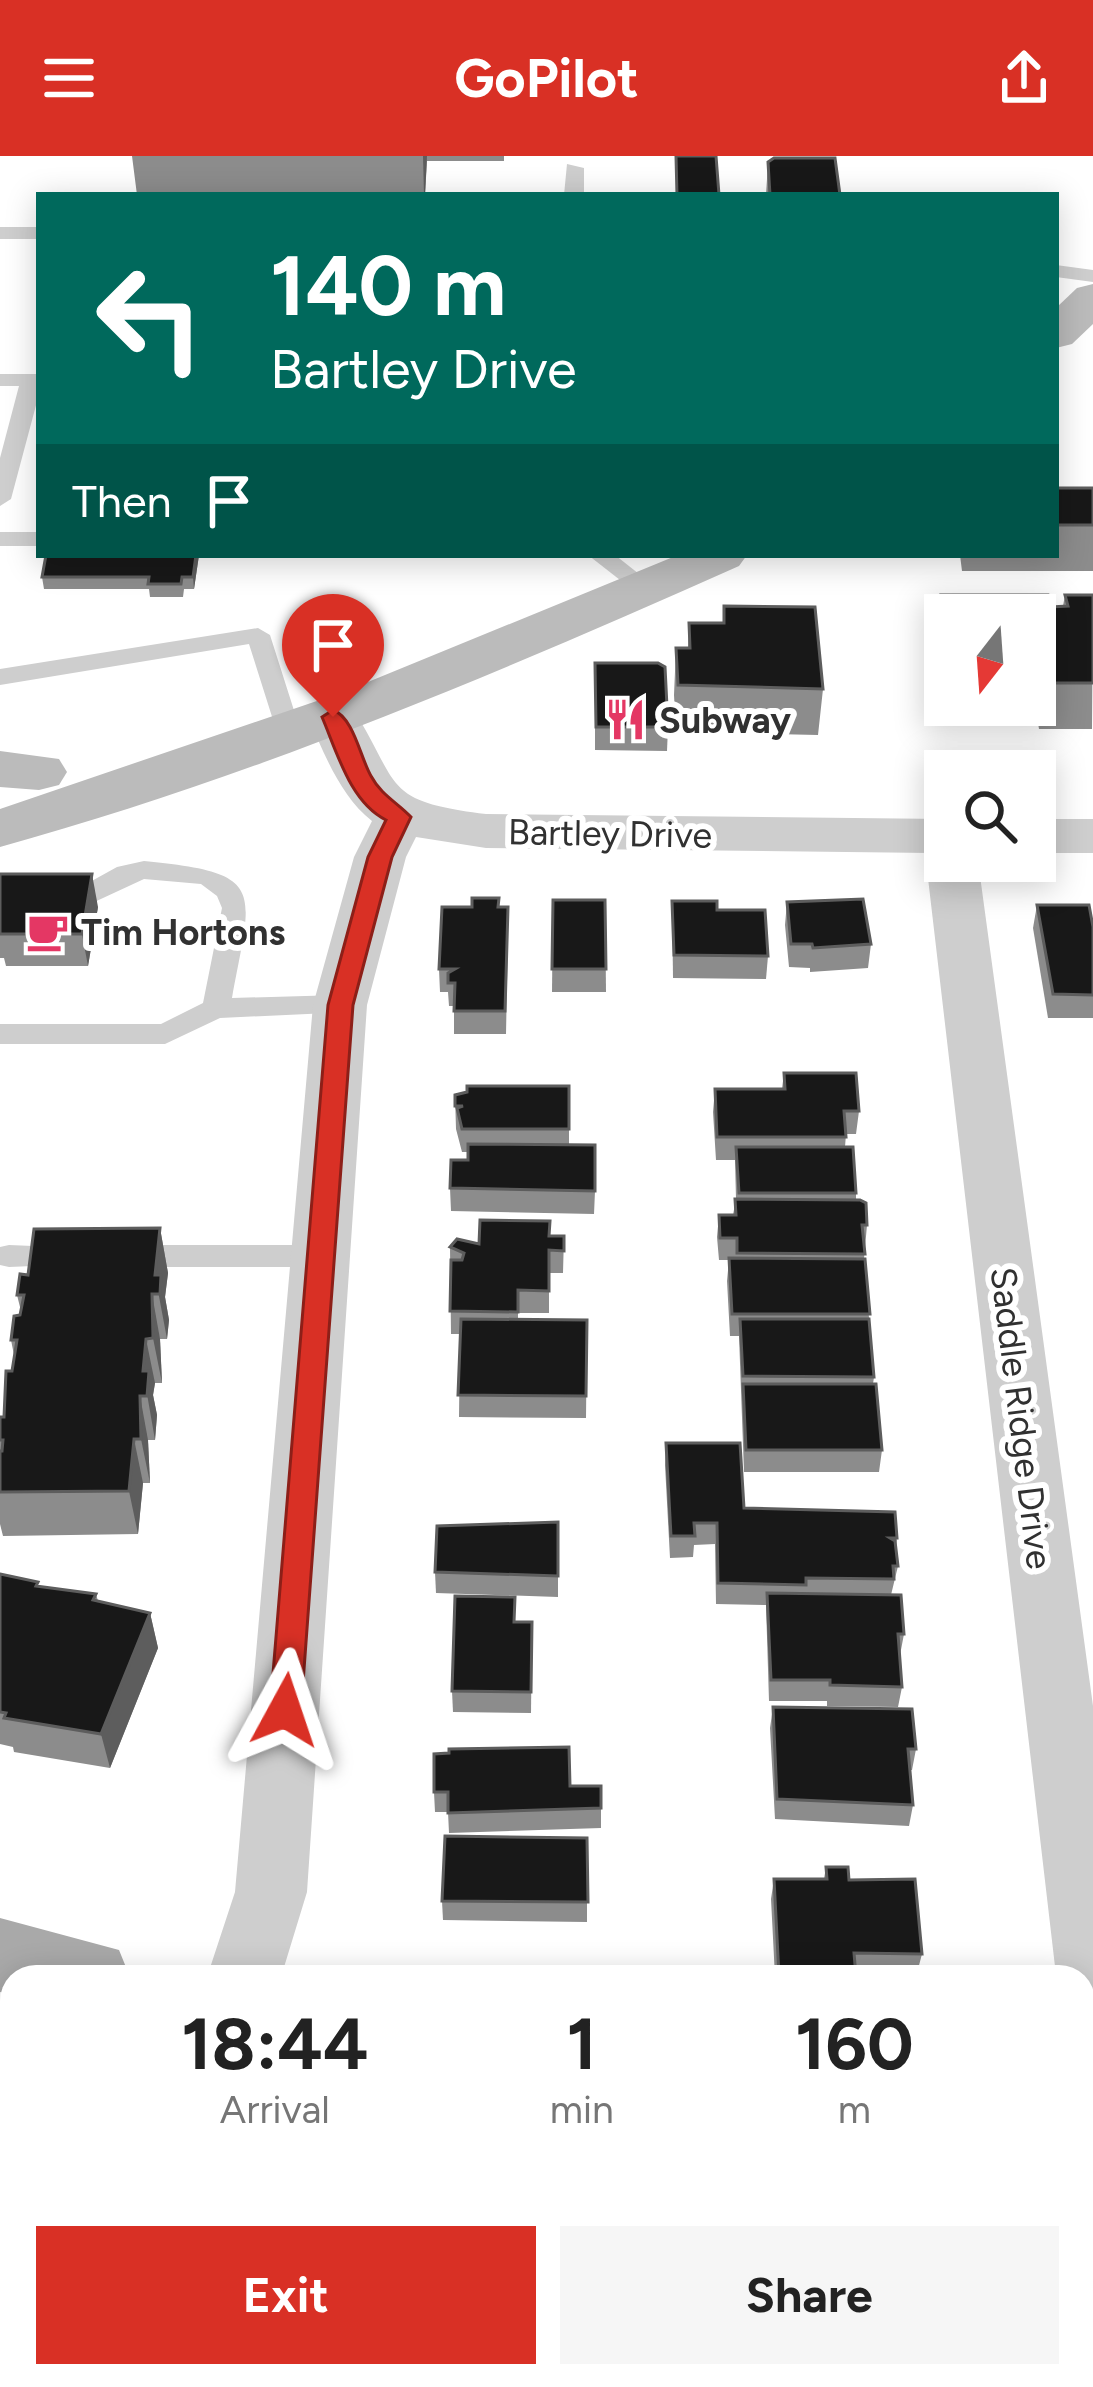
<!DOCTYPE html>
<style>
body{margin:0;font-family:Figtree,sans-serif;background:#f6f6f6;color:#222;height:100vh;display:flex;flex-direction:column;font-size:45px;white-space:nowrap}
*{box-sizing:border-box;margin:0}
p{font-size:39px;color:#767676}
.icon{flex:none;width:66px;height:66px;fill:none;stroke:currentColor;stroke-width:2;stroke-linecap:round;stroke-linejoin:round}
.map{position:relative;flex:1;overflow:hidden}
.details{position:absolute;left:0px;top:1809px;width:1095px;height:423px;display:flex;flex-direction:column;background:#fff;border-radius:36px 36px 0 0;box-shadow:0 6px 30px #0003}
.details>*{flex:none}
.banner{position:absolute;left:36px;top:36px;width:1023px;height:366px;border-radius:0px;box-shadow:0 6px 30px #0003;background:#00695c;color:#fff;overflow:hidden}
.needle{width:78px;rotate:197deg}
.buttons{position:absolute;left:924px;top:438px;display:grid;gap:24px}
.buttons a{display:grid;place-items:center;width:132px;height:132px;border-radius:0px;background:#fff;box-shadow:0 6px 30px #0003;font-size:60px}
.pin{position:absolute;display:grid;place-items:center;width:102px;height:102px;color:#fff;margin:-123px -51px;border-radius:50% 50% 50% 0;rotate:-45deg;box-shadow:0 0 12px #0007}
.pin .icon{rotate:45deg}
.me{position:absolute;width:132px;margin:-66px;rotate:5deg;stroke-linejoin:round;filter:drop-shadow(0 0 9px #0008)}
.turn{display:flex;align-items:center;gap:42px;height:252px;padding:0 36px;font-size:54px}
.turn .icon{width:156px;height:156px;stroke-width:2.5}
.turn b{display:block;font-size:84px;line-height:102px}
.then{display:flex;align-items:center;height:114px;padding:0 36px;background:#0003;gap:24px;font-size:45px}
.eta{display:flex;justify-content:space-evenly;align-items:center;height:204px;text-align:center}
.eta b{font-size:72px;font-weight:700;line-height:84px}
.cta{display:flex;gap:24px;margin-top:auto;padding:24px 36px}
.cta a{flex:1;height:138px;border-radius:0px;background:#d93025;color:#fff;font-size:48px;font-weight:700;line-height:138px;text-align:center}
.cta a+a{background:#f6f6f6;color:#222}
header{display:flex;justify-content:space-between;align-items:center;height:156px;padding:0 36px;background:#d93025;color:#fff;font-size:54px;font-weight:700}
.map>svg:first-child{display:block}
</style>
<header><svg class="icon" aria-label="menu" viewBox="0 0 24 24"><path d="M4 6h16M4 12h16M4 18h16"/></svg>GoPilot<svg class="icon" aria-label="share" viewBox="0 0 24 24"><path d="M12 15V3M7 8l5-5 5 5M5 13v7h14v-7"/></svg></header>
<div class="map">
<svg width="1093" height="2231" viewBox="0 0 1093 2231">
<rect width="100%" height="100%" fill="#fff"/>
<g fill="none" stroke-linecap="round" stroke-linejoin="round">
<g fill="#cecece" fill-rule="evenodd">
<path d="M567 8 584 12V39H564Z"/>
<rect x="0" y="71" width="39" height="12"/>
<path d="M1056 109 1093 114V126L1056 121Z"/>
<path d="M0 218H39V238L11 343 0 350V302L19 230H0Z"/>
<rect x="0" y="376" width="39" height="14"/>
<path d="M588 399H615L658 433 654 438H638Z"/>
<path d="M258 472 270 479 298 567 295 573 286 575 274 567 249 488 0 529V513Z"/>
<path d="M144 705C268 717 252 732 232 842L340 839 354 849 350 856 220 862 165 888H0V868H161L203 847 222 752 217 740 201 728 144 723 75 755 0 756V738L70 737 117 711Z"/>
<path d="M9 1089 81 1092 85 1100 81 1108 9 1111 0 1109V1091Z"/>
<path d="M124 1089H322L333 1092 337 1100 333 1108 322 1111H124L113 1108 109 1100 113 1092Z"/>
</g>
<g fill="#cecece" fill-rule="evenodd">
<path d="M333 545 351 550C402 629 379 645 486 658L945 663V705H978L1093 1550V1853L1083 1849V1821L1056 1819 926 705 931 697 486 692 416 681 406 701 367 849 307 1736 281 1821H207L235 1736 313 849 354 701 372 665C340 640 324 597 308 561L315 550Z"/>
<rect x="1035" y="663" width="58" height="34"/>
</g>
<g fill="#bbb" fill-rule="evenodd">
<path d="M1093 128V168L1072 188 1056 192V152L1077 132Z"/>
<path d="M678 399H747L739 410C499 517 254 621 0 691V653L346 535Z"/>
<path d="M0 595 59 603 67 616 59 629 39 634 0 631Z"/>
</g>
<g fill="#a9a9a9" fill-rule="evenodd">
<path d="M0 1762 119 1794 130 1821H12V1839L0 1836Z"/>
<path d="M0 1926 12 1930V2012L0 2008Z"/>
<path d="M1083 2141 1093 2145V2231L1059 2220H1083Z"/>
<path d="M684 2220H794L799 2231H688Z"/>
</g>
<g stroke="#868686" stroke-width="3">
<path d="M0 1865 12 1868"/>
<path d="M0 1910 12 1913"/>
<path d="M884 2220 908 2231"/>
<path d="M995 2220 1019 2231"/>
</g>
</g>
<g fill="#8c8c8c" fill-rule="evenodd">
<path d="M132 0H504V5H427L425 39H137Z"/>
<path d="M768 6 840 39H766Z"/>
<path d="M1056 332H1093V415H962L960 399H1056Z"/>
<path d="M199 399 194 433H184L183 441H150L149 433H44L42 421Z"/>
<path d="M941 439 1050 451 1063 450 1065 439H1093L1092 573H1039L1038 567H1023L1022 560H1015L1014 568 947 566 935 485ZM945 459H1035V549H945Z"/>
<path d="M724 450 823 533 818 579 676 576 674 539 676 492H688L689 467H723Z"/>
<path d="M595 507 668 571 667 595 595 594Z"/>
<path d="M0 718 98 751 88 810H6L4 802H0Z"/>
<path d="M553 744H605L606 836H552Z"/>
<path d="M672 745 717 754 768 800 766 823 673 822Z"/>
<path d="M787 746 871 788 868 812 810 816V812L789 811 785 769Z"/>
<path d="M1037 749 1093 771V862H1048L1033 772Z"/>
<path d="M499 751 508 774 506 878H454V850H449L448 836H440L439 813Z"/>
<path d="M784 917 859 955 856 978H846L845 991 856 1037V1044L867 1069 864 1103 874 1221 873 1228 882 1294 879 1316H744L739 1180H730L727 1125 729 1104H719L717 1081 719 1059H733L736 1043 735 1004H716L713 956 715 933H782Z"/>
<path d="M569 930V989L595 1035 594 1058 451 1055 450 1032 468 1004V996H462L456 973 455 939Z"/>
<path d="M160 1072 168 1117 165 1141 169 1164 167 1183H160L162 1227H155L153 1239 157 1259 155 1284H148L150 1327H143L138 1378 3 1380 0 1368V1261H4L14 1199 11 1184 21 1155 17 1139 28 1119Z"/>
<path d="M550 1080H564L563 1117H549V1157H518V1163L587 1164 586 1262 459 1261 460 1178H451L450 1091Z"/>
<path d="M666 1287 744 1352 897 1382 896 1391 898 1410 891 1439 904 1478 900 1499 902 1531 898 1551 827 1550V1545H769L766 1449 716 1448 715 1388 694 1389 693 1401 670 1402 665 1309Z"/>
<path d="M558 1366V1441L436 1437 435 1416Z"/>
<path d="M0 1418 39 1431 96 1438 98 1445 150 1457 158 1492 110 1612 14 1596 13 1591 0 1588Z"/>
<path d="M515 1466H532L531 1557 453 1556 452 1535Z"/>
<path d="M773 1551 916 1593 912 1614H910L913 1649 909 1670 775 1663 770 1572Z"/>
<path d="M570 1630H601V1672L449 1677 448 1656H435L434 1636Z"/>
<path d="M587 1682V1766L443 1764 442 1745Z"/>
<path d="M826 1711 849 1724 922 1798 917 1817 856 1816V1821H775L771 1743 774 1723H824Z"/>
</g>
<g fill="#5d5d5d">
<path d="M423 0H427L425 39H424Z"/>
<path d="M196 399H199L194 433 193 421Z"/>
<path d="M92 718 98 751 88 810 82 778Z"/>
<path d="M160 1072 168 1117 165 1141 169 1164 167 1183 155 1119Z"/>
<path d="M152 1138 160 1183 162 1227 153 1182Z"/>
<path d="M146 1183 155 1227 153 1239 157 1259 155 1284 143 1215Z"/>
<path d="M140 1240 148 1284 150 1327 141 1283Z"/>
<path d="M134 1283 143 1327 138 1378 129 1335Z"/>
<path d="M150 1457 158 1492 110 1612 101 1578Z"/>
</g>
<g fill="#181818" stroke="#5d5d5d" stroke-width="3">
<path d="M676 0H716L719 39H677Z"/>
<path d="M774 2H835L840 39H770L768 6Z"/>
<rect x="1056" y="332" width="37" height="37"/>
<path d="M46 399H196L193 421H182L181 428H148L149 421H42Z"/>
<path d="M941 439H1048L1050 451 1068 450 1065 439H1093V527H1047L1046 520H1035V459H945V462Z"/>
<path d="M724 450 815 451 823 533 678 529 676 492H690L689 467H724Z"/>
<path d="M595 507H658L665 511 668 571H596Z"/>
<path d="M0 718H92L82 778H0Z"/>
<path d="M472 742H499L498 751H508L505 855H454L455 827H448V817L455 813H439L442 751H472Z"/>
<path d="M863 743 871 788 813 792 812 788H791L787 746Z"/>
<path d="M553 744H605L606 813H552Z"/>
<path d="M672 745H717V754H765L768 800 674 799Z"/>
<path d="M1037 749H1089L1093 771V839L1053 838Z"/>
<path d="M784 917H856L859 955H844L846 981H717L715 933H785Z"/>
<path d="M467 930H569V973H462L457 952 463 950H455V939L467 936Z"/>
<path d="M468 988 595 989V1035L450 1032 451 1004H468Z"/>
<path d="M736 991H853L856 1037H739Z"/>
<path d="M735 1043 860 1044 866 1047 867 1069H862L865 1098 737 1097V1082H720L719 1059H736Z"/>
<path d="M480 1064 550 1065 549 1080H564V1095L549 1094V1135L518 1134V1156L450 1155 451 1104H462L464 1097 450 1091 457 1083 479 1088Z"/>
<path d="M160 1072 155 1119H161L160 1138H152L153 1182 146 1183 143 1215H149L147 1240H140L141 1283H134L129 1335 0 1336V1295H2L3 1284H0V1261H4L6 1215H12L17 1184H11L14 1160 20 1159 24 1139H17L20 1118 28 1119 34 1073Z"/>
<path d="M729 1102 865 1103 870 1158H732Z"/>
<path d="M461 1163 587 1164 586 1240 458 1239Z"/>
<path d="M740 1163H869L874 1221 743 1220Z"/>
<path d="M743 1228H876L882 1294H746Z"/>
<path d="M666 1287H740L744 1352 895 1356 897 1382H890L895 1385 898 1410H893L894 1423 806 1422V1429L718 1427 717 1367H694L695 1380H671Z"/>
<path d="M558 1366V1420L435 1416 437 1370Z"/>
<path d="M0 1418 38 1426 36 1430 96 1438 93 1444 150 1457 101 1578 4 1562 6 1557 0 1556Z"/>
<path d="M767 1437 901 1439 904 1478H898L902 1531 830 1529V1524H771Z"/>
<path d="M455 1440 515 1441 514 1466H532L531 1536 452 1535Z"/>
<path d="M773 1551 912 1553 916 1593H908L913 1649 777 1643Z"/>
<path d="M569 1591 570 1630H601V1652L448 1657V1636H434V1598L449 1597V1593Z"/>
<path d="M445 1680 587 1682 588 1746 442 1745Z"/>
<path d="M826 1711H848L849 1724 915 1723 922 1798 854 1797 856 1820H779L774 1723H827Z"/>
</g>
<path fill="#d93025" stroke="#8d1f18" stroke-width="3" d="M333 554C354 562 360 601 371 620 381 639 398 647 411 661L392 701 353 849 301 1554 296 1564 285 1568 274 1564 270 1554 328 849 368 701 386 664C350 646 337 596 322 561Z"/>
<defs>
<symbol id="restaurant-bare" viewBox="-9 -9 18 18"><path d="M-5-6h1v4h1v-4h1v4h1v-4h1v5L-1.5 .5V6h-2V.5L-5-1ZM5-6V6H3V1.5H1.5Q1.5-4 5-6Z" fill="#e43764" stroke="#fff" stroke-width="2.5" paint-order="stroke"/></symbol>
<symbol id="cafe-bare" viewBox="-9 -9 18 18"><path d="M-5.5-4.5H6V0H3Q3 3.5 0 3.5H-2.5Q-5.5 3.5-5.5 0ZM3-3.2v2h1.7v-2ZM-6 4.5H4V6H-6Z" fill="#e43764" stroke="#fff" stroke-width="2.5" paint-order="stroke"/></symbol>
</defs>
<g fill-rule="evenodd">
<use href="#restaurant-bare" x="596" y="534" width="59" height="59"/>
<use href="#cafe-bare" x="18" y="746" width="59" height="59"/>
</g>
<g text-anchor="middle" stroke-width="12" stroke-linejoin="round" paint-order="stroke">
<g font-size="36" font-weight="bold" fill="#313131" stroke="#fff" text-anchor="start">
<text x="659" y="577">Subway</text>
<text x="81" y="789">Tim Hortons</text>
</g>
<g font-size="36" fill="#313131" stroke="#fff">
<text transform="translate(610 677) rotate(1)" y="13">Bartley Drive</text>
<text transform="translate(1022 1262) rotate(83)" y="13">Saddle Ridge Drive</text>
</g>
</g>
</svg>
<div class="buttons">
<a><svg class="needle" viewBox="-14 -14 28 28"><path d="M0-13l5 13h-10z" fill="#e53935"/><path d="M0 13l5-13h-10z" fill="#767676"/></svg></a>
<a><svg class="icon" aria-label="search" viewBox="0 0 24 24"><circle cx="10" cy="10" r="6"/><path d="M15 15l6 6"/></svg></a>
</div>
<div class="pin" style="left:333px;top:561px;background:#d93025"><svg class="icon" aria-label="arrive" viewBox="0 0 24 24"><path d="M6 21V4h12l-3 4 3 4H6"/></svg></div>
<svg class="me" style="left:285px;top:1554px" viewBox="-20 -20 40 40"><path d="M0-17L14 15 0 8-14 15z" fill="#d93025" stroke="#fff" stroke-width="4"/></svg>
<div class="banner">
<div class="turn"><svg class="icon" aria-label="left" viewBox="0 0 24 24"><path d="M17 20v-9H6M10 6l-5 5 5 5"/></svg><div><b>140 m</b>Bartley Drive</div></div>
<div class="then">Then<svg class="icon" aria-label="arrive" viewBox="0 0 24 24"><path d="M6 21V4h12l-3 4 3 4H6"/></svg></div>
</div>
<section class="details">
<div class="eta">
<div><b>18:44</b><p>Arrival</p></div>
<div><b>1</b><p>min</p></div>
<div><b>160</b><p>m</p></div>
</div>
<div class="cta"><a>Exit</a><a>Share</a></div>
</section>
</div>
